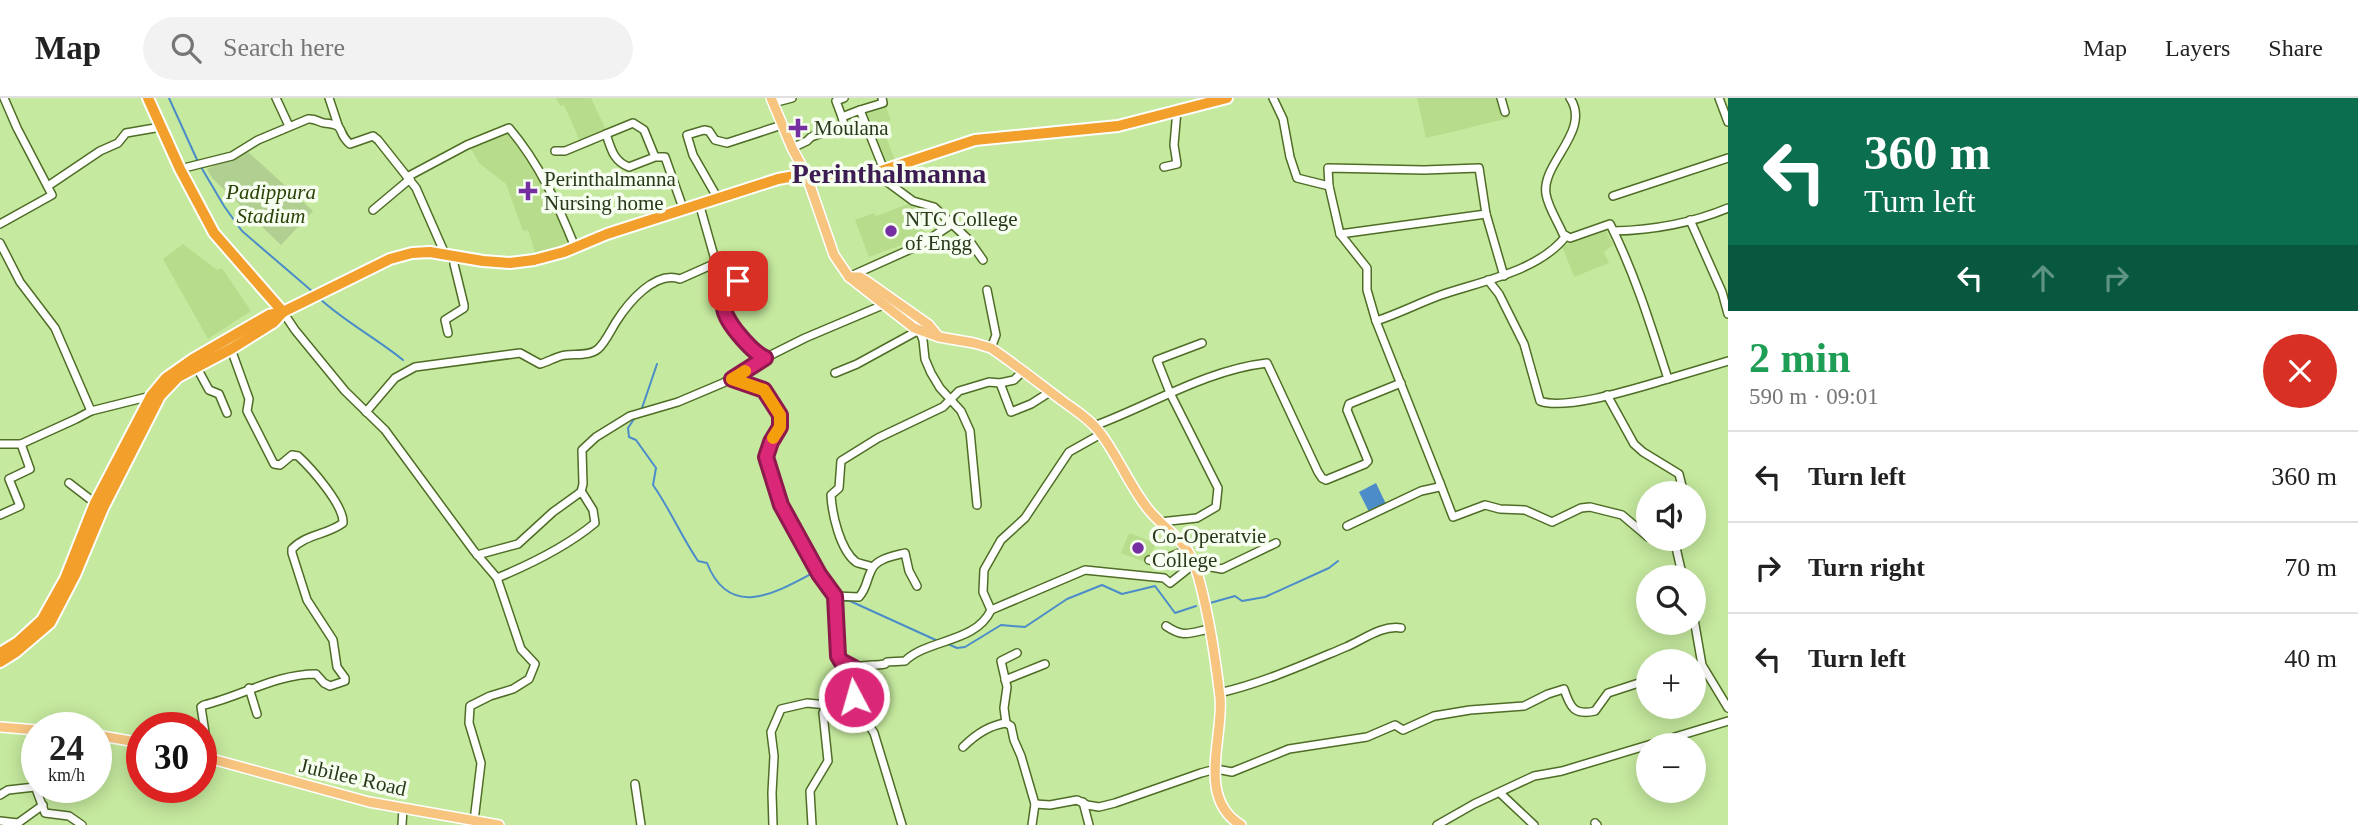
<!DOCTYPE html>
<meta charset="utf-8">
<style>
body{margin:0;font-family:Georgia,serif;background:#f2f2f2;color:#222;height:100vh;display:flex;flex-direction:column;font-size:26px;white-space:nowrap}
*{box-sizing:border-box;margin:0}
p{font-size:23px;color:#767676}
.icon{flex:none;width:38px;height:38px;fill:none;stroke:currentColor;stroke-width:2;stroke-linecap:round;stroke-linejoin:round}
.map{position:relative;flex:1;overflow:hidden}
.panel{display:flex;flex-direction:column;background:#fff;width:630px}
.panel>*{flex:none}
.top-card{background:#0b6e4f;color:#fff;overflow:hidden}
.fabs{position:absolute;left:1636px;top:383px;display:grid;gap:14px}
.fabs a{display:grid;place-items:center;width:70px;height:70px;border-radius:50%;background:#fff;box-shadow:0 4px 18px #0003;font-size:35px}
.speed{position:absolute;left:21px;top:614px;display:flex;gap:14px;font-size:35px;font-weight:700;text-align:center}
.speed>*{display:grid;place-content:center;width:91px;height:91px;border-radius:50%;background:#fff;box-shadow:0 4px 18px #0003;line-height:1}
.speed small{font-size:18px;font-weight:400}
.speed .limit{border:10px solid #d22;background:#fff;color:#111}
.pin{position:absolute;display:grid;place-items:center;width:60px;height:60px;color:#fff;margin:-30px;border-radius:14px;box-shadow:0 4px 10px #0006}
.me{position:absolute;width:77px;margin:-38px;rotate:354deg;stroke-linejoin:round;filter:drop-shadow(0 0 5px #0008)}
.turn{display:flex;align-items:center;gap:24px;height:147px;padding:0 21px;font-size:32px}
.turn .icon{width:91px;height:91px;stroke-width:2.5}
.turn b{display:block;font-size:49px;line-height:60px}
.lanes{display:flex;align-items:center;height:66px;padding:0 21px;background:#0003;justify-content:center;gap:35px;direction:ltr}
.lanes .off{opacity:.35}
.round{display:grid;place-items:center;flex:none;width:74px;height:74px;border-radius:37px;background:#f2f2f2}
.summary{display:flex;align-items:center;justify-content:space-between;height:119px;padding:0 21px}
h1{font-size:42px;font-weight:700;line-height:52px;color:#1e9e55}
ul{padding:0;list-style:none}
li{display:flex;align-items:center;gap:21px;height:91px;padding:0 21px;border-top:2px solid #e0e0e0}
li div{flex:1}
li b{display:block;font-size:26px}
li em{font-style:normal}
header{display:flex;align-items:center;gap:42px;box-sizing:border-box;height:98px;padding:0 35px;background:#fff;border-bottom:2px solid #e0e0e0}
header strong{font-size:33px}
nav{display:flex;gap:38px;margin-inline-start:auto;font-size:24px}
.search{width:490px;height:63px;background:#f2f2f2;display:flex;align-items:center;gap:18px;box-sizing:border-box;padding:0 24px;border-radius:38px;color:#767676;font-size:26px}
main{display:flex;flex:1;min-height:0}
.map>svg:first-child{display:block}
</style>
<header>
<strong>Map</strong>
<div class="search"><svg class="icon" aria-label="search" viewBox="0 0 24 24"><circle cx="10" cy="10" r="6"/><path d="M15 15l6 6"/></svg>Search here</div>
<nav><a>Map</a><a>Layers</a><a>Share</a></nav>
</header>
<main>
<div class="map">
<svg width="1728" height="727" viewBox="0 0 1728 727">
<rect width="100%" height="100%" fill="#c5e99e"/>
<g fill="#b7dd8c">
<path d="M556 0H591L606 32 580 43 564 7 560 8Z"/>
<path d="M1417 0H1505L1510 20 1426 40Z"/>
<path d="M885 6 891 22 886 24 891 37 886 39 895 62 884 66 864 14Z"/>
<path d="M510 33 522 46 552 101 573 147 536 157 528 132 523 133 506 86 479 65 469 47Z"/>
<path d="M913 104 926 138 869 159 855 122 874 115 876 118Z"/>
<path d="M1605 131 1613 147 1604 154 1609 165 1574 179 1562 148Z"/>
<path d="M183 146 217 172 222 170 251 213 208 241 163 161Z"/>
<path d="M1129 435 1156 445 1148 465 1121 455Z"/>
</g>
<path fill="#b1cf91" d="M247 53 313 113 281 147 212 80 207 71Z"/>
<path fill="#4b8cc9" d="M1376 385 1386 406 1369 414 1359 394Z"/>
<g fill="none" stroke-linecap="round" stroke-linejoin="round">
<g stroke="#4b8cc9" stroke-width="2">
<path d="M169 0 198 64"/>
<path d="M201 69 224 108 242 133 313 194"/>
<path d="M319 200C345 224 376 240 403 262"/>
<path d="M642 310 657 266"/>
<path d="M634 321 628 330 629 339 636 342 656 370 653 387C670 411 681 438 698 463L707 465C729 521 774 496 813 475L823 487"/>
<path d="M839 502 850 503 938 543"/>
<path d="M1210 505 1235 498 1242 503 1265 499 1329 470 1338 463"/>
<path d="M948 546 957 550 965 549 1001 527 1025 529 1067 501 1102 487 1122 496 1155 488 1175 515 1196 508"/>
</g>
<defs>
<g id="minor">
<path d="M276 0 289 28"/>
<path d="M329 0 338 27"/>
<path d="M1273 0 1283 21 1290 59 1297 80 1329 88"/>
<path d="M1501 0 1505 14"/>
<path d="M1719 0 1728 24"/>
<path d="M773 5 792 0"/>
<path d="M860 12 883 5 882 0"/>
<path d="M842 19 836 3 844 0"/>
<path d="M792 50 807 43 811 39 844 27 842 19 860 12 884 72"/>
<path d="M555 53H565L606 36"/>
<path d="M655 59 644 32 633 25 606 36C611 50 613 63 629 69L655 59H665L683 110"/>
<path d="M1164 69 1177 66 1174 47 1177 12"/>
<path d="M1328 70 1424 72 1479 70 1486 116 1340 136 1329 88Z"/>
<path d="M180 71 232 58 258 42 308 21C315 20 318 24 324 25 348 27 335 33 350 46L373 38 378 42 416 90 445 156"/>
<path d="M407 79 467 47 509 30C539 65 558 107 575 149"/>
<path d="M48 88 100 53 118 45 126 35 161 29"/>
<path d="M1613 98 1728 60"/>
<path d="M717 99 693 57 687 37 704 32 709 33 715 42 727 45 782 27"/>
<path d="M699 105 716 165"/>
<path d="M373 112 410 81"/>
<path d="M1486 116 1504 178"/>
<path d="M1690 122 1722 194 1728 216"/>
<path d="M0 126 52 97 17 30 4 0"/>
<path d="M952 126 969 142 983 162"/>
<path d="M1614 133C1653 132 1692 125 1728 110"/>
<path d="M1340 136 1367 170V192L1376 223C1398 216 1419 205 1441 197 1482 183 1539 173 1566 138"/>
<path d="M0 145 20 184 55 230 91 313 151 298"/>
<path d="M727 173 753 162"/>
<path d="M853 177 922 146 952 126 934 109 913 103 875 75"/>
<path d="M1488 182 1499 196 1524 246 1540 303C1566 313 1640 289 1668 281 1651 228 1635 176 1610 126L1570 140 1563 136C1558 124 1548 109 1546 96 1541 65 1592 33 1570 0"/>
<path d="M987 192 996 237 991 250"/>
<path d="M283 214 295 232 345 293 385 332 474 453 497 480 521 551 535 566 529 581 513 591 490 598 470 608 469 625 481 665 474 723"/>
<path d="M448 235 445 222 464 210V207L454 166V157"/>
<path d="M197 270 209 292 219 296 227 315"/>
<path d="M835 275 857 266 919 232 923 242 925 261 931 275 940 290 961 313 970 333 977 407"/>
<path d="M732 281 764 292 780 317V329L771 344 766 359 781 407 819 476 835 498 838 558 841 563 854 570 857 585 854 604 874 635 902 727"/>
<path d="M1668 281 1728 263"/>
<path d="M1000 285 1011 314 1031 306 1050 294"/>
<path d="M1607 297 1634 346 1643 354 1679 376 1684 396"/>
<path d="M366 314 395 280 415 269 520 255 540 266C547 264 554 260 561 258 572 255 589 259 598 251 605 245 611 232 616 224 628 205 655 172 680 181L716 165 738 183 745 198 724 207C722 221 752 254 765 260L805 240 883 207"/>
<path d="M1094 328C1151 307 1206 272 1267 265L1318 374 1322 380 1326 382 1365 366 1368 363 1347 312 1349 306 1401 285"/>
<path d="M0 346H21"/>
<path d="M69 385 95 405"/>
<path d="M1440 385 1453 419 1485 407 1500 411 1525 412 1552 424 1581 410 1590 409 1622 417 1648 439"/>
<path d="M581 394 583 386 582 352 596 339 630 318 678 304 723 285 765 260"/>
<path d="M0 417 20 408 9 381 30 371 21 346 76 321 91 313"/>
<path d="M1160 424 1197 420 1216 409 1218 390 1170 295 1157 262 1202 245"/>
<path d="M1347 428 1421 393 1439 389 1440 385 1376 223"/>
<path d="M1674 441 1683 480"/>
<path d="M477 457 518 446 553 414 578 396 581 394 583 396 593 412 595 425C566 449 531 466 497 480"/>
<path d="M1149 462 1157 464 1187 452"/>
<path d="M872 469C867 467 860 466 856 464 840 452 832 416 831 397L839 390 841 363 878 340 943 309 959 293 989 284 1000 285 1014 282 1023 273"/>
<path d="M835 498 859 499C867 490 866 483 871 473 875 461 893 458 905 455L909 473 917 488"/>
<path d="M991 512 1085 472 1164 480 1170 485 1194 466 1222 471 1276 445"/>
<path d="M1694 521 1702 567 1728 610"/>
<path d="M1166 528C1184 540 1189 535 1209 531"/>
<path d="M854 570C865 566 874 568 885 566L887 564 905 563C927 541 976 545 991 512L983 494 984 472 1001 442 1025 420 1069 354 1101 336"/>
<path d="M1005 582 1045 566"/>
<path d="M249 590 257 616"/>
<path d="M1219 595C1263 585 1305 566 1346 549 1363 542 1381 527 1401 530"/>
<path d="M1006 625 1004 610 1007 589 1001 563 1017 555"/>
<path d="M37 646 32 680 45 715 69 718 82 727"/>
<path d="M963 649C974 638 990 627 1006 625L1011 628 1014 642 1021 658 1035 706 1032 727"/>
<path d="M209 660 201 609 204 607C242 598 276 576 316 576L324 585 330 588 345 583V580L337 569 333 542 307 502 292 455V451C306 436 327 437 343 425 344 407 311 370 298 358L292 357 280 367 274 366 247 313 249 301 231 251"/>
<path d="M635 686 641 727"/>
<path d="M1500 695 1534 727"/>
<path d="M0 697 8 692 35 689"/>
<path d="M1083 704 1089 727"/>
<path d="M1035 706 1050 707 1077 702 1087 707 1099 709 1115 705 1201 675 1216 671 1232 674 1289 651 1367 639 1395 627 1403 632 1434 618 1470 612 1524 608 1548 596 1564 591C1570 609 1574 618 1595 613L1608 595 1648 582"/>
<path d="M0 723 18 725 43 707"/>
<path d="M1595 725 1597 727"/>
<path d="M402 727 403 710"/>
<path d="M773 727 772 695 774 658 771 634 781 611 807 605 827 607"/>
<path d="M812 727 810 693 828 663 823 615 827 607 838 601 854 599"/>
<path d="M1437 727 1474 706 1534 678 1562 673 1728 623"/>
</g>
<g id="major">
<path d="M771 0 792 50 806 76 834 157 849 179 914 230 939 239 974 245 991 250C1016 267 1040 286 1064 304 1075 312 1088 320 1097 331 1117 355 1128 386 1148 411 1164 431 1187 443 1195 468 1208 508 1215 557 1220 599 1224 639 1196 700 1241 727"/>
<path d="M849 179H860L865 182 929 227 938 238"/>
<path d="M0 629 37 632"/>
<path d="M96 637 142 645"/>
<path d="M201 658 369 704 499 727"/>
</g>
<g id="highway">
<path d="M148 0 180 71 214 135 283 214"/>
<path d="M0 555 18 544 42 522 65 481 95 405 151 298 166 280 193 261 269 217 283 214"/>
<path d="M0 564 16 554 50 525 75 477 103 410 160 298 178 279 231 251 274 224 283 214 390 161 412 155 430 154 483 163 510 165 534 162 564 154 607 136 778 81 806 76 845 78 875 75 975 42 1118 28 1227 0"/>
</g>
</defs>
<use href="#minor" stroke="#4f6d26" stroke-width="10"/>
<use href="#major" stroke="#fff" stroke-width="12"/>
<use href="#highway" stroke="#fff" stroke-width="14"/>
<use href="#minor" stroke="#fff" stroke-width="7"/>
<use href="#major" stroke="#f7c580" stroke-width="9"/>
<use href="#highway" stroke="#f29f2b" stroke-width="10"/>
</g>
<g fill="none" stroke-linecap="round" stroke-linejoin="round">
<defs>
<path id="route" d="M738 183 745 198 724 207C722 221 752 254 765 260L732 281 764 292 780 317V329L771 344 766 359 781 407 819 476 835 498 838 558 841 563 854 570 857 585 854 599"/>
</defs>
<use href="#route" stroke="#8e194d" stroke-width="18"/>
<use href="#route" stroke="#db2777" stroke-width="12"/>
<path stroke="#f59e0b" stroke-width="12" d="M745 273 732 281 764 292 780 317V329L773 340"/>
</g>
<g fill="#762fa2" stroke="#f7fff0" stroke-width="2.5">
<path d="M794.5 19.5h7v7h7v7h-7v7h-7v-7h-7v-7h7z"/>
<path d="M524.5 82.5h7v7h7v7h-7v7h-7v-7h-7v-7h7z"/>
<circle cx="891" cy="133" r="7"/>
<circle cx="1138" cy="450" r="7"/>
</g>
<g text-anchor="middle" stroke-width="7" stroke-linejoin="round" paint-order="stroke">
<g font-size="21" fill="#2b381b" stroke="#f7fff0" text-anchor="start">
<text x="814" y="37">Moulana</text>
<text x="544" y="88">Perinthalmanna<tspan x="544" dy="24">Nursing home</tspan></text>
<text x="905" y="128">NTC College<tspan x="905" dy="24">of Engg</tspan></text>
<text x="1152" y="445">Co-Operatvie<tspan x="1152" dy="24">College</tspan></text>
</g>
<g font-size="21" font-style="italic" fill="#2c4308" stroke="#f7fff0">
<text x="271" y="101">Padippura<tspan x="271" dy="24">Stadium</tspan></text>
</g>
<g font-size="21" fill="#2b381b" stroke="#f7fff0">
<text transform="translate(353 679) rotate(13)" y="7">Jubilee Road</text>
</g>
<g font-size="28" font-weight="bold" fill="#3d1c53" stroke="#f7fff0">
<text x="889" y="85">Perinthalmanna</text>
</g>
</g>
</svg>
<div class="fabs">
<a><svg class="icon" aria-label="sound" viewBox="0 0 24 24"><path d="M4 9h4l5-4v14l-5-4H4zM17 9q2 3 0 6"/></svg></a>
<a><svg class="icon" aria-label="search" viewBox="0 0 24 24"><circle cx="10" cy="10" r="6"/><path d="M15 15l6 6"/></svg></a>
<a>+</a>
<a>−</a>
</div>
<div class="speed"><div>24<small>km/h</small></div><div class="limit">30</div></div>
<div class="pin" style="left:738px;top:183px;background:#d93025"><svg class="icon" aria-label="arrive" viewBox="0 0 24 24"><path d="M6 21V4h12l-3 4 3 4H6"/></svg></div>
<svg class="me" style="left:854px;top:599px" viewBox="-20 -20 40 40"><circle r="17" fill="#db2777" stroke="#fff" stroke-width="3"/><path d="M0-11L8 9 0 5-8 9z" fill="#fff"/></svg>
</div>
<section class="panel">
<div class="top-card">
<div class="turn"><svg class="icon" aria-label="left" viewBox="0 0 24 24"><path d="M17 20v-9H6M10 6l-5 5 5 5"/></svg><div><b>360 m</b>Turn left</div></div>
<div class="lanes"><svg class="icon" aria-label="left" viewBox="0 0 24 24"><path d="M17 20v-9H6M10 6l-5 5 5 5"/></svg><svg class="icon off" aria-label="ahead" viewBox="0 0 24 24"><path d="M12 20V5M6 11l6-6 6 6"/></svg><svg class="icon off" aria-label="right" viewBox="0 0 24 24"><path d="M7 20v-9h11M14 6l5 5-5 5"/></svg></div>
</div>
<div class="summary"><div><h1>2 min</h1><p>590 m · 09:01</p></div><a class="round" style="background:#d93025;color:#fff"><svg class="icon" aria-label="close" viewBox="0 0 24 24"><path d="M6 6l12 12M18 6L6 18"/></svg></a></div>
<ul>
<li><svg class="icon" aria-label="left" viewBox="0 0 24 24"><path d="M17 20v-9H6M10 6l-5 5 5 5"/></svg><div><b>Turn left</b></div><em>360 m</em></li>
<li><svg class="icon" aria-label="right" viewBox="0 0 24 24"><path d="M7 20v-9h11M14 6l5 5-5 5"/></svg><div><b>Turn right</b></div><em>70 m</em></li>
<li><svg class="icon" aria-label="left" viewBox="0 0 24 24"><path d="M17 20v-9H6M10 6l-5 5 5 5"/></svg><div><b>Turn left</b></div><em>40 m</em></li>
</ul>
</section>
</main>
